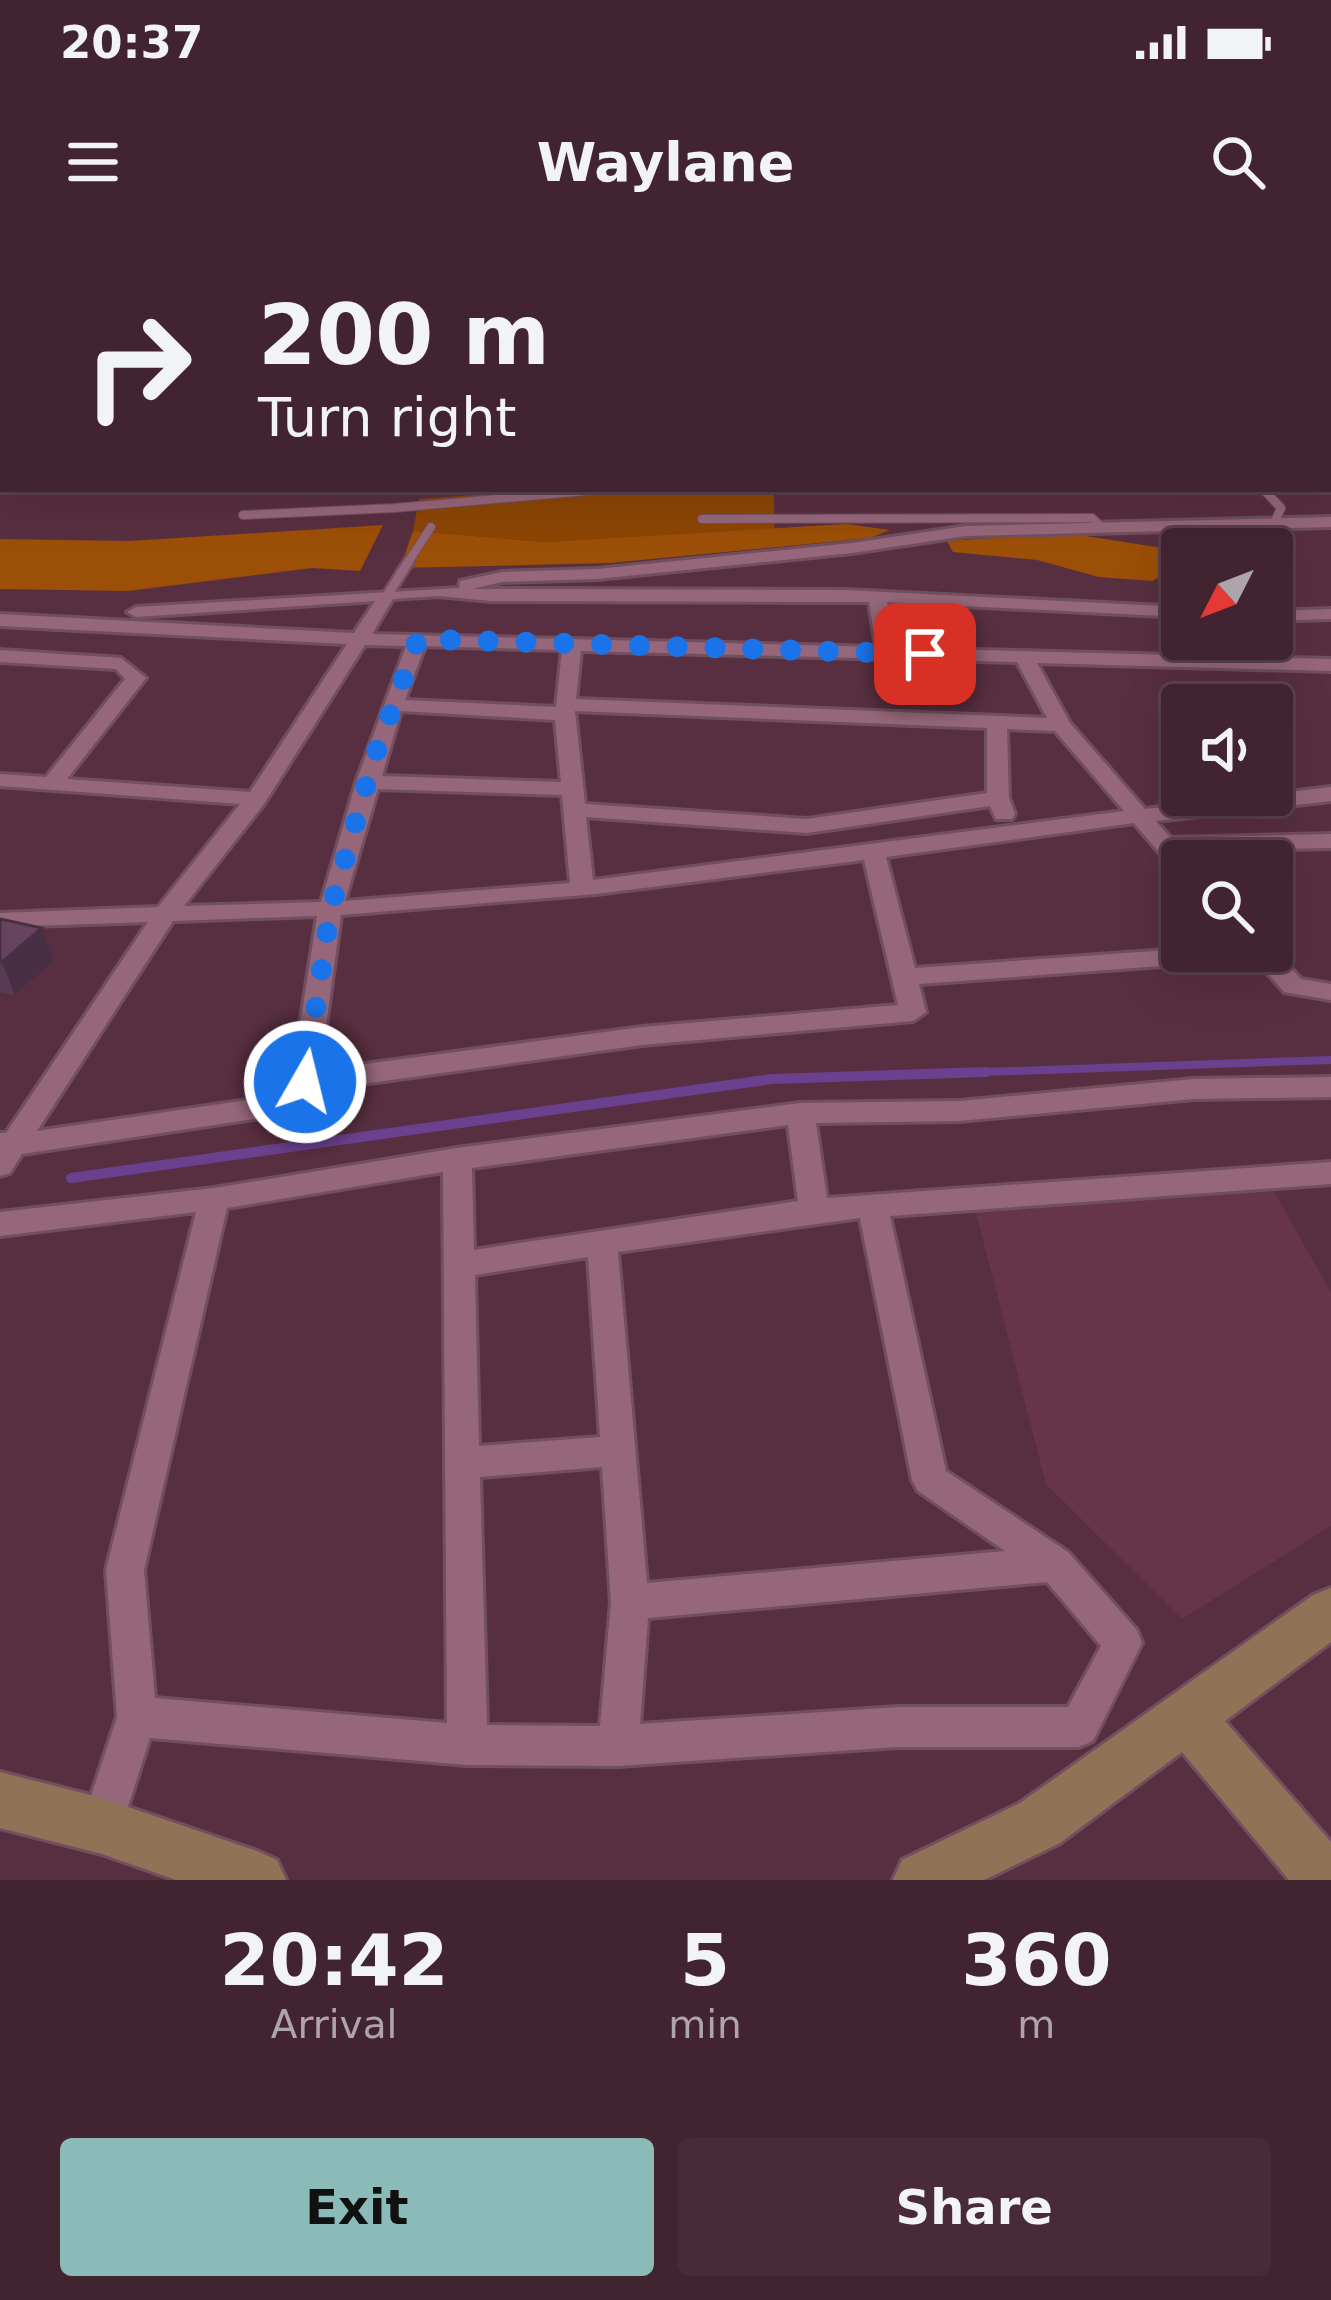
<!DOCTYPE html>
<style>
body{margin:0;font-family:"DejaVu Sans",sans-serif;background:#492b38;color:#f1f3f6;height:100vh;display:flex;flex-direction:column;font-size:45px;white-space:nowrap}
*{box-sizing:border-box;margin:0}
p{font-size:39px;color:#aea4ab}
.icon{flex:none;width:66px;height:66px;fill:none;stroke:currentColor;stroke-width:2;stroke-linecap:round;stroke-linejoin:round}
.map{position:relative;height:1640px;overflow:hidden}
.sheet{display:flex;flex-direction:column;background:#422330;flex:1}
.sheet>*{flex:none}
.guide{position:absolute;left:0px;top:0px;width:1332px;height:252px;box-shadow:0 12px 48px #0002,0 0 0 3px #5a404c;background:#422330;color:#f1f3f6;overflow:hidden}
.needle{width:78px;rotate:228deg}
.buttons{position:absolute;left:1161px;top:288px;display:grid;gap:24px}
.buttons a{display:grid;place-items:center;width:132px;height:132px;border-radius:12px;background:#422330;box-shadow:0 12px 48px #0002,0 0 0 3px #5a404c;font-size:60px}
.pin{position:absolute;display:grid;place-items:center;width:102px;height:102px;color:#fff;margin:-51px;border-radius:24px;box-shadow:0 6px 18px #0006}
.me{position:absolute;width:132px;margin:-66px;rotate:8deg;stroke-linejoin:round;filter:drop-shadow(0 0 9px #0008)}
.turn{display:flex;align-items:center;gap:42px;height:252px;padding:0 60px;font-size:54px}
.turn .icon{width:156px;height:156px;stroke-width:2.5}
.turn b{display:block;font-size:84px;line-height:102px}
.eta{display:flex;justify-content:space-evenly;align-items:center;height:204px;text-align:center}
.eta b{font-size:72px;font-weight:800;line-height:84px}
.primary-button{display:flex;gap:24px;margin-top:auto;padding:24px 60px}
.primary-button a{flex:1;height:138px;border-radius:12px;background:#8bbbb9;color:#111;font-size:48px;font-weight:800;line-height:138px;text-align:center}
.primary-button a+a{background:#492b38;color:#f1f3f6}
.status{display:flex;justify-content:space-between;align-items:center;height:84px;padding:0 60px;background:#422330;direction:ltr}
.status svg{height:33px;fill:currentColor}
header{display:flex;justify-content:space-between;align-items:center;height:156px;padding:0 60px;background:#422330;font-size:54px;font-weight:800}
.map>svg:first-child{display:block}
</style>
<div class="status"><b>20:37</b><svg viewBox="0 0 49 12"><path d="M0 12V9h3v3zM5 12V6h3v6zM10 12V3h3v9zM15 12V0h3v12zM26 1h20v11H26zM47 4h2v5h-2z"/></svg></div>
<header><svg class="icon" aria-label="menu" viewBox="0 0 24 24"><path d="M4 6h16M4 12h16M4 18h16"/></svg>Waylane<svg class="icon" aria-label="search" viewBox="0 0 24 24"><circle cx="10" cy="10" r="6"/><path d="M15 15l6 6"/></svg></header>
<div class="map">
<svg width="1331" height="1640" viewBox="0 0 1331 1640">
<rect width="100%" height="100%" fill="#582f40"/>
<path fill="#66354a" d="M1271 946 1331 1053V1286L1182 1379 1046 1244 975 969Z"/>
<path fill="#8c4604" d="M555 249H774V289L545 302 413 291 419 259Z"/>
<g fill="#9c4f07">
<path d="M847 284 890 290 870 298 610 323 400 328 413 291 545 302Z"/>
<path d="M383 285 360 331 312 328 128 351 0 349V299L129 301Z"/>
<path d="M1066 293 1182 311V331L1172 330 1152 341 1099 337 1037 320 953 312 947 301Z"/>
</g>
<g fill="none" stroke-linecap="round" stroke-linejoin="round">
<path stroke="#6b408e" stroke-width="8" d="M897 835 1331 820"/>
<path stroke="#6b408e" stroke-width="10" d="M71 938 772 839 986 832"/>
<defs>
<g id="lane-far1">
<path d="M1263 249 1281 268 1275 281"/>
<path d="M243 275 394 268 609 249"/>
<path d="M702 279 1092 278 1099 285"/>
<path d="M407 324 431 287"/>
</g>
<path id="lane" d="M388 354 409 321"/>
<g id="street">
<path d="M569 0H583L585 3H572Z"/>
<path d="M1310 0H1331V6L1329 3Z"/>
<path d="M1331 70V78L1329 79V71Z"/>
<path d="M3 214V224L0 225V215Z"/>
<path d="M1331 277V287L966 296 852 313 597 339 502 342 472 349 845 350 1182 367V377L887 362 895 408 1331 419V431L1037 423 1070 483 1145 569 1331 547V561L1156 581 1171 598 1331 594V608L1183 611 1191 621H1182V632L1174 630 1134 583 886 617 915 728 1182 709 1272 711V707L1301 739 1331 744V760L1284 752 1255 719 919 744 926 772 913 781 642 805 312 851 268 877 22 914 10 933 0 936V893H6L148 682 0 687V673L158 667 240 564 0 546V534L46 537 125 439 116 429 0 422V410L121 418 146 438 67 539 250 552 347 404 0 386V374L354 393 375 361 136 377 127 372 136 367 459 348 460 341 502 332 597 329 852 303 966 286ZM438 356 491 361 869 362 876 407 372 394 393 359ZM365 405 406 406 356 542 321 662 184 666 264 564ZM425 406 562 410 556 467 405 460ZM581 411 1017 422 1047 478 576 459ZM401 471 555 480 561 542 382 536ZM575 471 987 488V553L807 579 585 564ZM1007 489 1055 491 1124 571 593 640 586 577 807 593 990 566 996 579H1012L1015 574 1009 558ZM378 549 562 555 570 643 345 661ZM864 620 898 765 642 787 320 830 341 675 596 654ZM317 676 292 837 261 858 37 891 173 681Z"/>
<path d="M1331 369V379L1272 381V371Z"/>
<path d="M1331 837V857L1194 859 959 881 816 883 827 958 1331 922V944L890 976 946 1231 1068 1312 1137 1390 1142 1403 1093 1501 1079 1507H898L618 1526 467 1525 150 1498 117 1601 102 1607 87 1601 81 1586 117 1477 106 1330 196 972 0 996V972L214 948 457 908 800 863 959 861 1194 839ZM788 885 798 961 474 1010 472 928ZM443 932 447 1483 155 1458 144 1330 227 968ZM860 978 912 1240 918 1251 1005 1311 647 1343 618 1012ZM588 1017 600 1197 479 1206 475 1035ZM602 1227 611 1362 600 1486 487 1485 480 1237ZM1047 1342 1101 1406 1068 1467H898L640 1484 648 1378Z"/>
</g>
<g id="secondary">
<path d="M1331 1348V1402L1225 1481 1331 1602V1640H1289L1182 1512 1060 1603 984 1640H893L902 1620 1020 1563 1313 1355Z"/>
<path d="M0 1532 102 1558 257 1611 277 1620 286 1640H176L102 1614 0 1588Z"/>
</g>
</defs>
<use href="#lane-far1" stroke="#724f5e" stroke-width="10"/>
<use href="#lane" stroke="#724f5e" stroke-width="14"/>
<use href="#street" stroke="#724f5e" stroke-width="6"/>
<use href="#secondary" stroke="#724f5e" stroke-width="6"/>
<g stroke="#8b6775" stroke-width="3" stroke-dasharray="3 4.5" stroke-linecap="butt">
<path d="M56 0 74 3"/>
<path d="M714 0 726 3"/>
<path d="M262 3 271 0"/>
<path d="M818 3 848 0"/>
<path d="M0 4 6 0"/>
</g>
<use href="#lane-far1" stroke="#96677a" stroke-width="8"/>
<use href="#lane" stroke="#96677a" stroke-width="9"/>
<use href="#street" fill="#96677a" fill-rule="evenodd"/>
<use href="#secondary" fill="#907257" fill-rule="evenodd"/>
</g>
<path fill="#593a53" d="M0 679 42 688 54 721 15 755 0 752Z"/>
<path fill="#482f43" d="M42 688 54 721 15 755 2 722Z"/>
<path fill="#674360" stroke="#482f43" stroke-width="3" d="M0 679 42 688 2 722 0 721Z"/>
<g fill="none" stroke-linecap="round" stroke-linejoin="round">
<path stroke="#1a73e8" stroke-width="21" stroke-dasharray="0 37.8" d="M305 842 330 671 374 518 418 399 925 414"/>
</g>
</svg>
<div class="buttons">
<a><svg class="needle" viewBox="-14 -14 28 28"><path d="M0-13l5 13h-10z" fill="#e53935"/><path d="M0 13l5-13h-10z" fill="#aea4ab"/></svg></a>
<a><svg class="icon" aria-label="sound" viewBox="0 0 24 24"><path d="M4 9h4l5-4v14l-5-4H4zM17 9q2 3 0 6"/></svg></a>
<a><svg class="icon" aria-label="search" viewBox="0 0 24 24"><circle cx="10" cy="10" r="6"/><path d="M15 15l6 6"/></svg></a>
</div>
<div class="pin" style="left:925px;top:414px;background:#d93025"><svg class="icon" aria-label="arrive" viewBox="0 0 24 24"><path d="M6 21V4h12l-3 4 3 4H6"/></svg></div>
<svg class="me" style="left:305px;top:842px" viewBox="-20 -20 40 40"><circle r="17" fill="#1a73e8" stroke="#fff" stroke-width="3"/><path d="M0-11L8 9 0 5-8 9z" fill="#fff"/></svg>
<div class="guide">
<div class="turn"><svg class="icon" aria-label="right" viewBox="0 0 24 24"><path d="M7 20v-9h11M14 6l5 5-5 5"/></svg><div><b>200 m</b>Turn right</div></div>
</div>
</div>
<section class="sheet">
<div class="eta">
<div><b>20:42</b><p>Arrival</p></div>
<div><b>5</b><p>min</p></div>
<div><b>360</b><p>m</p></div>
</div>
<div class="primary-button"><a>Exit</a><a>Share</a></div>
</section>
